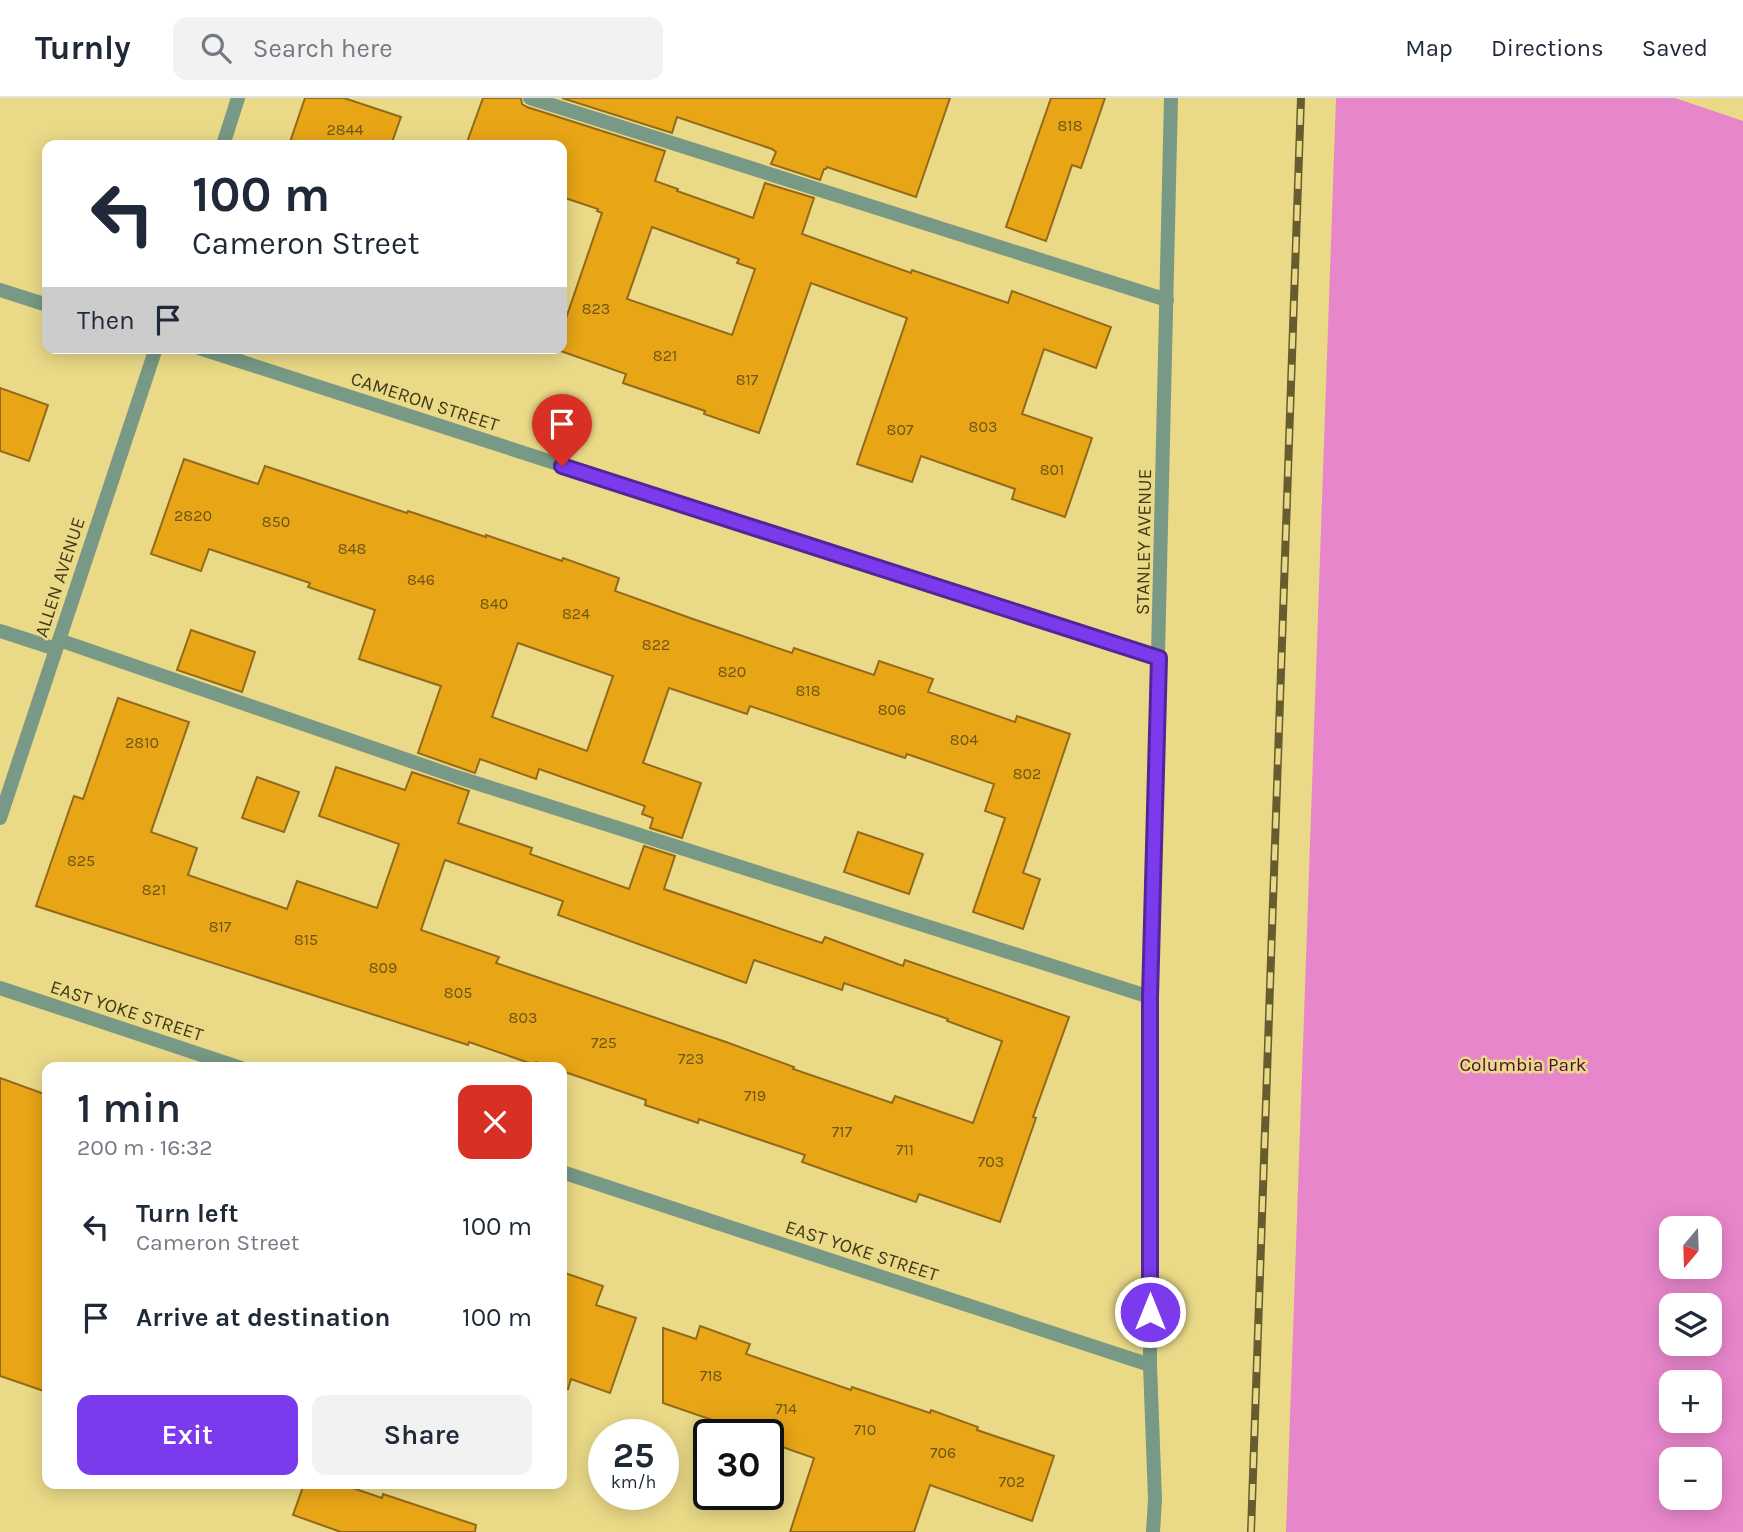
<!DOCTYPE html>
<meta charset="utf-8">
<style>
body{margin:0;font-family:Karla,sans-serif;background:#f2f2f3;color:#1f2937;height:100vh;display:flex;flex-direction:column;font-size:26px;white-space:nowrap}
*{box-sizing:border-box;margin:0}
p{font-size:23px;color:#747a83}
.icon{flex:none;width:38px;height:38px;fill:none;stroke:currentColor;stroke-width:2;stroke-linecap:round;stroke-linejoin:round}
.map{position:relative;flex:1;overflow:hidden}
.side{position:absolute;left:42px;top:964px;width:525px;height:427px;display:flex;flex-direction:column;background:#fff;border-radius:14px;box-shadow:0 4px 18px #0003}
.side>*{flex:none}
.top-card{position:absolute;left:42px;top:42px;width:525px;height:214px;border-radius:14px;box-shadow:0 4px 18px #0003;background:#fff;color:#1f2937;overflow:hidden}
.needle{width:46px;rotate:199deg}
.controls{position:absolute;left:1659px;top:1118px;display:grid;gap:14px}
.controls a{display:grid;place-items:center;width:63px;height:63px;border-radius:14px;background:#fff;box-shadow:0 4px 18px #0003;font-size:35px}
.speed{position:absolute;left:588px;top:1321px;display:flex;gap:14px;font-size:35px;font-weight:700;text-align:center}
.speed>*{display:grid;place-content:center;width:91px;height:91px;border-radius:50%;background:#fff;box-shadow:0 4px 18px #0003;line-height:1}
.speed small{font-size:18px;font-weight:400}
.speed .limit{border:4px solid #111;border-radius:10px;background:#fff;color:#111}
.pin{position:absolute;display:grid;place-items:center;width:60px;height:60px;color:#fff;margin:-72px -30px;border-radius:50% 50% 50% 0;rotate:-45deg;box-shadow:0 0 7px #0007}
.pin .icon{rotate:45deg}
.me{position:absolute;width:77px;margin:-38px;rotate:0deg;stroke-linejoin:round;filter:drop-shadow(0 0 5px #0008)}
.turn{display:flex;align-items:center;gap:24px;height:147px;padding:0 35px;font-size:32px}
.turn .icon{width:91px;height:91px;stroke-width:2.5}
.turn b{display:block;font-size:49px;line-height:60px}
.then{display:flex;align-items:center;height:66px;padding:0 35px;background:#0003;gap:14px;font-size:26px}
.round{display:grid;place-items:center;flex:none;width:74px;height:74px;border-radius:14px;background:#f2f2f3}
.head{display:flex;align-items:center;justify-content:space-between;height:119px;padding:0 35px}
h1{font-size:42px;font-weight:600;line-height:52px}
.button{display:flex;gap:14px;margin-top:auto;padding:14px 35px}
.button a{flex:1;height:80px;border-radius:14px;background:#7c3aed;color:#fff;font-size:28px;font-weight:600;line-height:80px;text-align:center}
.button a+a{background:#f2f2f3;color:#1f2937}
ul{padding:0;list-style:none}
li{display:flex;align-items:center;gap:21px;height:91px;padding:0 35px}
li div{flex:1}
li b{display:block;font-size:26px}
li em{font-style:normal}
header{display:flex;align-items:center;gap:42px;box-sizing:border-box;height:98px;padding:0 35px;background:#fff;border-bottom:2px solid #e0e1e3}
header strong{font-size:33px}
nav{display:flex;gap:38px;margin-inline-start:auto;font-size:24px}
.search{width:490px;height:63px;background:#f2f2f3;display:flex;align-items:center;gap:18px;box-sizing:border-box;padding:0 24px;border-radius:14px;color:#747a83;font-size:26px}
.map>svg:first-child{display:block}
</style>
<header>
<strong>Turnly</strong>
<div class="search"><svg class="icon" aria-label="search" viewBox="0 0 24 24"><circle cx="10" cy="10" r="6"/><path d="M15 15l6 6"/></svg>Search here</div>
<nav><a>Map</a><a>Directions</a><a>Saved</a></nav>
</header>
<div class="map">
<svg width="1743" height="1434" viewBox="0 0 1743 1434">
<rect width="100%" height="100%" fill="#eada87"/>
<path fill="#e886cc" fill-rule="evenodd" d="M1336 0H1675L1743 23V1434H1286ZM1671 1130H1710V1169H1671ZM1671 1208H1710V1246H1671ZM1671 1284H1710V1323H1671ZM1671 1362H1710V1400H1671Z"/>
<g fill="#e8a516" stroke="#93691b" stroke-width="2" fill-rule="evenodd">
<path d="M305 0H344L401 19 391 47H289Z"/>
<path d="M483 0H521L522 6 527 9 665 53 655 83 678 91 677 93 753 120 765 85 814 100 802 136 911 175 912 172 1008 205 1012 193 1111 229 1096 270 1044 251 1022 316 1092 340 1065 419 1012 401 1015 391 921 358 912 384 857 366 907 220 811 185 759 335 704 316 705 313 623 285 626 276 555 251 562 250V232L602 115 597 113 598 111 562 99V47H466ZM652 129 739 161 737 165 755 171 732 237 627 201Z"/>
<path d="M562 0H950L916 99 827 69 826 71H824L820 82 771 66 776 54 772 51 677 19 672 35Z"/>
<path d="M1051 0H1105L1081 70 1072 67 1046 143 1006 129Z"/>
<path d="M0 290 48 307 29 363 0 353Z"/>
<path d="M184 361 258 386 265 368 407 415 408 413 486 439V437L562 463 563 460 619 480 615 493 693 521 792 555 794 550 874 577 879 563 933 581 928 594 1015 624 1017 618 1070 636 1023 775 1040 781 1023 831 973 814 1005 720 985 713 994 686 907 656 905 660 750 608 747 616 669 590 643 665 701 685 682 740 650 730 653 720 642 716 645 708 539 671 536 681 480 661 475 675 418 655 441 588 359 561 375 512 308 489 310 485 209 451 201 473 151 456ZM518 545 613 578 587 653 492 619Z"/>
<path d="M191 532 255 554 242 594 177 572Z"/>
<path d="M118 600 189 624 151 734 197 750 188 777 287 811 297 783 377 810 399 746 319 718 336 669 405 692 412 674 469 693 458 725 532 750 530 756 629 791 644 748 675 758 664 791 822 845 825 839 903 868 905 862 1069 919 1033 1019 1036 1020 1000 1124 919 1096 916 1104 853 1082 802 1064 805 1057 699 1021 698 1025 645 1007 646 1002 562 973V970H551L536 964 535 967 469 944 468 947 36 808 74 698 83 701ZM445 762 563 803 558 817 746 885 754 862 842 892 844 885 948 921 947 923 1002 943 973 1025 895 998 892 1005 793 971 794 969 726 944 496 865 499 859 421 832Z"/>
<path d="M257 679 299 694 284 734 242 720Z"/>
<path d="M858 734 923 756 909 796 844 774Z"/>
<path d="M0 980 47 997V1294L0 1278Z"/>
<path d="M562 1174 603 1188 596 1207 636 1220 610 1295 571 1281 568 1291 562 1290Z"/>
<path d="M700 1228 750 1246 746 1256 851 1292 852 1289 930 1315 931 1312 978 1329 977 1332 1054 1358 1032 1423 930 1387 914 1434H790L814 1360 768 1344V1337H749L750 1335 663 1305V1230L696 1241Z"/>
<path d="M304 1386H341L382 1400 383 1396 476 1427 475 1434H341L293 1417Z"/>
</g>
<g fill="none" stroke-linecap="round" stroke-linejoin="round">
<g stroke="#789985" stroke-width="14">
<path d="M530 0 1167 202"/>
<path d="M0 533 56 551"/>
<path d="M59 542 457 679 1150 899"/>
</g>
<g stroke="#789985" stroke-width="14">
<path d="M223 47 238 0"/>
<path d="M0 192 47 207"/>
<path d="M199 250 1159 560"/>
<path d="M0 720 156 250"/>
<path d="M0 890 241 970"/>
<path d="M562 1074 1150 1267"/>
<path d="M1153 1434 1155 1401 1150 1267V899L1171 0"/>
</g>
<defs>
<path id="rail" d="M1251 1434 1301 0"/>
</defs>
<use href="#rail" stroke="#655c30" stroke-width="8"/>
<use href="#rail" stroke="#eada87" stroke-width="5" stroke-dasharray="16" stroke-linecap="butt"/>
</g>
<g fill="none" stroke-linecap="round" stroke-linejoin="round">
<defs>
<path id="route" d="M562 368 1159 560 1150 899V1214"/>
</defs>
<use href="#route" stroke="#51269a" stroke-width="18"/>
<use href="#route" stroke="#7c3aed" stroke-width="12"/>
</g>
<g text-anchor="middle" stroke-width="5" stroke-linejoin="round" paint-order="stroke">
<g font-size="16" fill="#6c5618">
<text x="1070" y="33">818</text>
<text x="345" y="37">2844</text>
<text x="596" y="216">823</text>
<text x="665" y="263">821</text>
<text x="747" y="287">817</text>
<text x="983" y="334">803</text>
<text x="900" y="337">807</text>
<text x="1052" y="377">801</text>
<text x="193" y="423">2820</text>
<text x="276" y="429">850</text>
<text x="352" y="456">848</text>
<text x="421" y="487">846</text>
<text x="494" y="511">840</text>
<text x="576" y="521">824</text>
<text x="656" y="552">822</text>
<text x="732" y="579">820</text>
<text x="808" y="598">818</text>
<text x="892" y="617">806</text>
<text x="964" y="647">804</text>
<text x="142" y="650">2810</text>
<text x="1027" y="681">802</text>
<text x="81" y="768">825</text>
<text x="154" y="797">821</text>
<text x="220" y="834">817</text>
<text x="306" y="847">815</text>
<text x="383" y="875">809</text>
<text x="458" y="900">805</text>
<text x="523" y="925">803</text>
<text x="604" y="950">725</text>
<text x="691" y="966">723</text>
<text x="755" y="1003">719</text>
<text x="842" y="1039">717</text>
<text x="905" y="1057">711</text>
<text x="991" y="1069">703</text>
<text x="711" y="1283">718</text>
<text x="786" y="1316">714</text>
<text x="865" y="1337">710</text>
<text x="943" y="1360">706</text>
<text x="1012" y="1389">702</text>
</g>
<g font-size="19" fill="#423b19" stroke="#eada87">
<text transform="translate(425 303) rotate(18)" y="7">CAMERON STREET</text>
<text transform="translate(1143 444) rotate(-89)" y="7">STANLEY AVENUE</text>
<text transform="translate(59 479) rotate(-72)" y="7">ALLEN AVENUE</text>
<text transform="translate(127 912) rotate(18)" y="7">EAST YOKE STREET</text>
<text transform="translate(862 1152) rotate(18)" y="7">EAST YOKE STREET</text>
</g>
<g font-size="19" fill="#4c0b3e" stroke="#eada87">
<text x="1523" y="973">Columbia Park</text>
</g>
</g>
</svg>
<div class="controls">
<a><svg class="needle" viewBox="-14 -14 28 28"><path d="M0-13l5 13h-10z" fill="#e53935"/><path d="M0 13l5-13h-10z" fill="#747a83"/></svg></a>
<a><svg class="icon" aria-label="layers" viewBox="0 0 24 24"><path d="M12 4l9 5-9 5-9-5zM3 14l9 5 9-5"/></svg></a>
<a>+</a>
<a>−</a>
</div>
<div class="speed"><div>25<small>km/h</small></div><div class="limit">30</div></div>
<div class="pin" style="left:562px;top:368px;background:#d93025"><svg class="icon" aria-label="arrive" viewBox="0 0 24 24"><path d="M6 21V4h12l-3 4 3 4H6"/></svg></div>
<svg class="me" style="left:1150px;top:1214px" viewBox="-20 -20 40 40"><circle r="17" fill="#7c3aed" stroke="#fff" stroke-width="3"/><path d="M0-11L8 9 0 5-8 9z" fill="#fff"/></svg>
<div class="top-card">
<div class="turn"><svg class="icon" aria-label="left" viewBox="0 0 24 24"><path d="M17 20v-9H6M10 6l-5 5 5 5"/></svg><div><b>100 m</b>Cameron Street</div></div>
<div class="then">Then<svg class="icon" aria-label="arrive" viewBox="0 0 24 24"><path d="M6 21V4h12l-3 4 3 4H6"/></svg></div>
</div>
<section class="side">
<div class="head"><div><h1>1 min</h1><p>200 m · 16:32</p></div><a class="round" style="background:#d93025;color:#fff"><svg class="icon" aria-label="close" viewBox="0 0 24 24"><path d="M6 6l12 12M18 6L6 18"/></svg></a></div>
<ul>
<li><svg class="icon" aria-label="left" viewBox="0 0 24 24"><path d="M17 20v-9H6M10 6l-5 5 5 5"/></svg><div><b>Turn left</b><p>Cameron Street</p></div><em>100 m</em></li>
<li><svg class="icon" aria-label="arrive" viewBox="0 0 24 24"><path d="M6 21V4h12l-3 4 3 4H6"/></svg><div><b>Arrive at destination</b></div><em>100 m</em></li>
</ul>
<div class="button"><a>Exit</a><a>Share</a></div>
</section>
</div>
